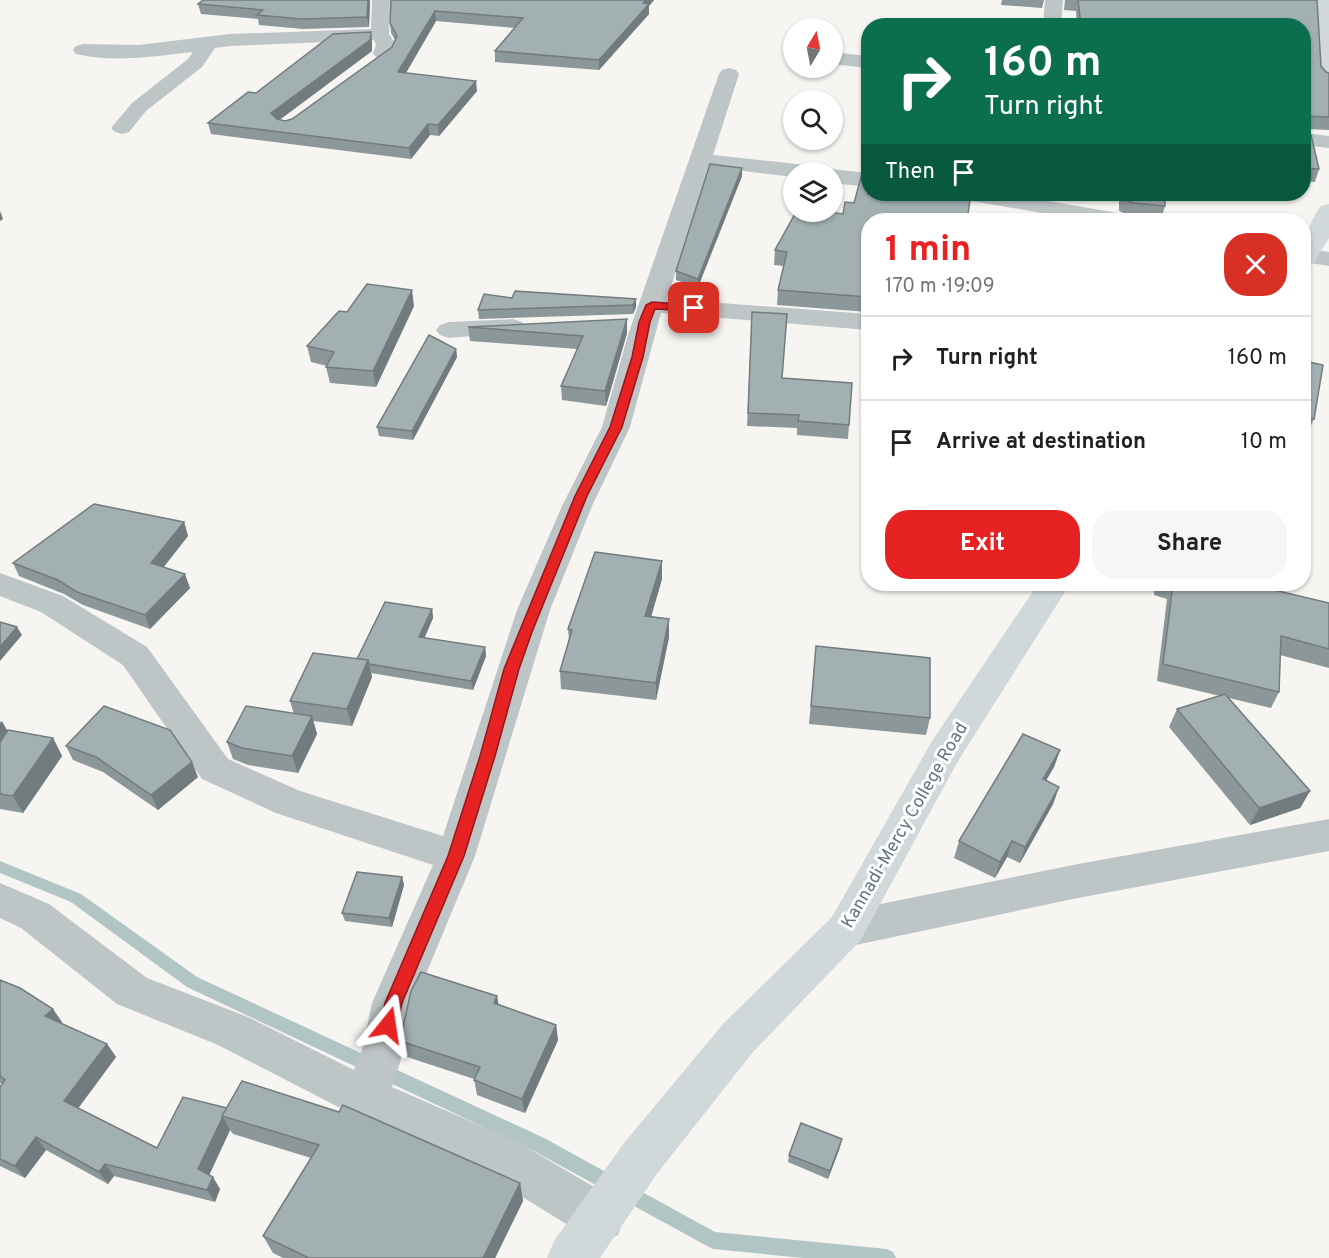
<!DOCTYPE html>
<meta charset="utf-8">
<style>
body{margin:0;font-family:Overpass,sans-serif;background:#f6f6f6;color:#202124;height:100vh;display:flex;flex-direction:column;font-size:22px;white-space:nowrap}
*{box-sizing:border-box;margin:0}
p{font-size:20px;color:#757577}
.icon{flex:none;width:33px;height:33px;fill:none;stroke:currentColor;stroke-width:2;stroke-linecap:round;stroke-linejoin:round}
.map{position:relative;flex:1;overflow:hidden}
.details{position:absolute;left:861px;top:213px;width:450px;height:378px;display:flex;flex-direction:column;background:#fff;border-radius:24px;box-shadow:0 2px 4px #0004}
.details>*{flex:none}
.guide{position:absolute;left:861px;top:18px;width:450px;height:183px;border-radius:24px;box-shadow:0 2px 4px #0004;background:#0b6e4f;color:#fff;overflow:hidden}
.needle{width:39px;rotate:10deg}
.tools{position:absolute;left:783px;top:18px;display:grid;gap:12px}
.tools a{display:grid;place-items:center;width:60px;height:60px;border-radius:50%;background:#fff;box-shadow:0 2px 4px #0004;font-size:30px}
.pin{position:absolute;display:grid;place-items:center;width:51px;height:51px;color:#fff;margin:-26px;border-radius:12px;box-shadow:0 3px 9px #0006}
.me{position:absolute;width:66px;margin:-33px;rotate:15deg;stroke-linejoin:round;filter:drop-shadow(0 0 4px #0008)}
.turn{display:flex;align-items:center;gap:21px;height:126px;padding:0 24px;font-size:27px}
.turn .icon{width:78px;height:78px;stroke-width:2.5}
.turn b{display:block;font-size:42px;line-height:51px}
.then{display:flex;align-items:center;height:57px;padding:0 24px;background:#0003;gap:12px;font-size:22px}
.round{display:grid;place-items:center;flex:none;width:63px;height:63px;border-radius:24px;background:#f6f6f6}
.headline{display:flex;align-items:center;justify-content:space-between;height:102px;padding:0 24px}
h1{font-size:36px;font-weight:700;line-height:45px;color:#e72223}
.button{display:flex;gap:12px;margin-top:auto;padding:12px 24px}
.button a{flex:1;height:69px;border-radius:24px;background:#e72223;color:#fff;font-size:24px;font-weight:700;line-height:69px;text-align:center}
.button a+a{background:#f6f6f6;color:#202124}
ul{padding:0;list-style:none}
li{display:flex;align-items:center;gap:18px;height:84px;padding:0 24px;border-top:2px solid #e0e0e0}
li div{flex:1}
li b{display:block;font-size:22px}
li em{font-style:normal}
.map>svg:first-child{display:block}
</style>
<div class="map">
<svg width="1329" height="1258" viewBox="0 0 1329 1258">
<rect width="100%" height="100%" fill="#f6f5f2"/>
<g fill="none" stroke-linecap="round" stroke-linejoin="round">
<path fill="#b2c5c5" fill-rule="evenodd" d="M0 861 81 894 197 977 544 1138 715 1232 887 1249 893 1252 896 1258H803L713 1249 707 1246 532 1150 187 987 71 902 0 873Z"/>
<g fill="#bec5c7" fill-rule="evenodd">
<path d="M372 0H390L389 34 396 45 390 57H376L373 53 376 45 374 40 230 46 215 48 202 67 146 111 129 132 122 134 115 132 111 128 132 103 188 59 193 52C156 56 113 63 76 54L73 50 76 46 83 44 138 45 230 34 371 29Z"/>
<path d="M1045 0H1063L1061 26H1043Z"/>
<path d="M832 52 868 56V68L832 64Z"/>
<path d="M729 68 736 70 739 74 713 155 806 165 814 167 817 172H794V177L709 167 667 299 868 314V330L661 313 630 427 592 506 550 610 475 856 414 1003 405 1047 392 1087 516 1141 618 1201 624 1218 618 1235 601 1241 584 1235 484 1173 350 1113 218 1045 117 1004 21 928 0 918V883L49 904 147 978 248 1017 354 1070 363 1047 372 1003 433 865 276 813 202 779 123 665 41 612 0 596V573L63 596 147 647 228 759 300 791 443 836 517 610 562 506 602 427 628 335 719 74 722 70Z"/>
<path d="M1304 133 1329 136V148L1304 145Z"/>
<path d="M832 169 868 173V187L832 183V172H823Z"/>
<path d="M961 194H1008L1118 213 1126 215 1130 220H1082L972 201 964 199Z"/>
<path d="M1304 248 1329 252V266L1304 262Z"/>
<path d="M513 319 522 322 526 327 522 332 449 338 440 335 436 330 440 325 449 322Z"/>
<path d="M1329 819V851L1078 898 846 947 832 941 826 929 832 917 846 911 1078 864Z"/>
</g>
<g fill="#d0d8d9" fill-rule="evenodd">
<path d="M1316 0H1329V84L1322 82 1319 78 1315 26Z"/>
<path d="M1329 204V238L1313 264 1304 266C1304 243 1307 225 1321 206Z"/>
<path d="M1038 584H1070L958 761 860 941 753 1052 656 1175 600 1258H547L554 1241 624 1143 723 1024 832 917 932 741Z"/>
</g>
</g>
<g fill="#8c9799">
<path d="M203 0H370L369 27 303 29 259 25 258 19 201 14 198 4Z"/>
<path d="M391 0H654L649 6V14L599 70 495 62V51L515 28 436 21 406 73 477 91 439 136 430 135 411 159 211 134 208 123 256 93 371 32 372 42V51L279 120 285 121 292 119 392 47 395 40 391 33 390 23Z"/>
<path d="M1002 0H1044L1042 8 1001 5Z"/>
<path d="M1065 0H1317L1321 66 1326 72 1329 73V130L1306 129V132L1319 169 1315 182 1304 181V26H1077L1076 11 1064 10Z"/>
<path d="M742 168V176L698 287 676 280V271Z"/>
<path d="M1119 194H1165V206L1161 220 1130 216 1119 211Z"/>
<path d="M843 214 868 220V313V312L777 305 778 290 784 266 774 265 775 250Z"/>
<path d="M512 298 636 299V307L633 314 479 319 478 310Z"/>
<path d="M414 306 376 387 330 383 326 367 327 366 311 362 307 346Z"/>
<path d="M752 312 782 378 849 425 848 439 797 435V428L747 426Z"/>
<path d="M468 327 627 333 606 406 562 400 561 386 577 349 470 341Z"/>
<path d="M456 349 457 357 413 440 379 436 377 427Z"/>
<path d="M1304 361 1314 419 1306 436 1304 435Z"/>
<path d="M184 522 188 536 164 567 190 588 150 629 83 605 64 594 19 576 13 563Z"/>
<path d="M662 561V579L651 617 669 637 656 700 561 689 560 671 569 640 568 629Z"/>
<path d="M1154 584H1249L1329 603V668L1280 655 1279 692 1271 708 1229 698 1310 791 1300 808 1250 825 1169 727 1177 709 1220 696 1157 681 1167 599 1154 595Z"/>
<path d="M432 609 433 618 424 638 485 647 486 656 473 690 371 673 372 677 352 726 313 721 317 734 298 773 248 765 233 759 227 742 294 714 290 701 357 659Z"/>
<path d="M816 646 930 718 926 735 809 724Z"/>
<path d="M0 721 8 731 53 738 62 756 23 813 0 809Z"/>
<path d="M66 746 198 777 158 810 103 772 73 760Z"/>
<path d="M1060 750 1054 767 1046 780 1059 787 1053 804 1020 863 1007 857 995 878 954 858 959 841Z"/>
<path d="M402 877 404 885 392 927 345 921 342 913Z"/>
<path d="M0 980 62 1022 61 1023 107 1044 116 1057 78 1108 157 1148 183 1097 520 1183 523 1201 495 1258H283L273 1253 263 1236 311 1158 233 1134 230 1130 209 1175 220 1189 215 1202 114 1176 108 1184 46 1150 25 1178 0 1166V1087L2 1084 0 1083Z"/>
<path d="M497 996 498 1004 556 1025 558 1040 525 1113 477 1095 474 1079 404 1056 400 1041Z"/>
<path d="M840 1147 828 1179 788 1162 789 1155Z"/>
</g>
<g fill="#727b7d">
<path d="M368 0H370L369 27 367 17Z"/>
<path d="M646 0H654L649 6V14L599 70V60Z"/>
<path d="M435 11 436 21 400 83 398 72Z"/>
<path d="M371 32 372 42V51L274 124 271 113Z"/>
<path d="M476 81 477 91 439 136 438 125Z"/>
<path d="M428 124 430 135 411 159 409 148Z"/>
<path d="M742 168V176L698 287V279Z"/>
<path d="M0 211 3 219 0 221Z"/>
<path d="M412 290 414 306 376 387 373 371Z"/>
<path d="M636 299V307L633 314V305Z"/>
<path d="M627 319V333L606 406 605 391Z"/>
<path d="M456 349 457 357 413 440 412 431Z"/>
<path d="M184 522 188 536 156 576 151 563Z"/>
<path d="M662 561V579L646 634 645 616Z"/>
<path d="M185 574 190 588 150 629 145 615Z"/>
<path d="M432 609 433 618 421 646 419 637Z"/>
<path d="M669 619V637L656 700V683Z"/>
<path d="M17 627 22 635 0 661V647Z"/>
<path d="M485 647 486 656 473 690 471 681Z"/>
<path d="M368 660 372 677 352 726 347 709Z"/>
<path d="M312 716 317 734 298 773 292 756Z"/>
<path d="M2 721 10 736 0 750V724Z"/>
<path d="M53 738 62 756 23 813 13 796Z"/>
<path d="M1060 750 1054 767 1037 796 1043 779Z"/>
<path d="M192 762 198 777 158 810 151 795Z"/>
<path d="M1059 787 1053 804 1020 863 1025 847Z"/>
<path d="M1310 791 1300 808 1250 825 1259 808Z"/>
<path d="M1012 841 1007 857 995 878 1000 862Z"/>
<path d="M402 877 404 885 392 927 389 918Z"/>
<path d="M497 996 500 1012 494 1003Z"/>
<path d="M53 1009 62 1022 54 1030 45 1016Z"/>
<path d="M556 1025 558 1040 525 1113 522 1099Z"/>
<path d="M107 1044 116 1057 74 1114 64 1101Z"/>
<path d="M223 1117 230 1130 206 1182 198 1169Z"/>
<path d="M36 1137 46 1150 25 1178 15 1166Z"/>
<path d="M842 1139 840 1147 828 1179 830 1171Z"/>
<path d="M105 1164 114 1176 108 1184 99 1172Z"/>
<path d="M213 1177 220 1189 215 1202 207 1190Z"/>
<path d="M520 1183 523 1201 495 1258H483Z"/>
</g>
<g fill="#a3b0b2" stroke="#727b7d" stroke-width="1.5">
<path d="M203 0H368L367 17 301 19 257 15 263 10 198 4Z"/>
<path d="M391 0H646L643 3 649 4 599 60 495 51 523 18 435 11 398 72 476 81 438 125 428 124 409 148 208 123 248 92 256 93 333 34 371 32 370 40 271 113 277 119 285 121 292 119 392 47 397 36 390 23Z"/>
<path d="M1078 0H1317L1321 66 1326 72 1329 73V117L1304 116 1306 132 1311 135 1319 169 1304 168V26H1081Z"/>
<path d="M710 164 742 168 698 279 676 271Z"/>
<path d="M862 174 868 175V194H971L967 220H868V297L778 290 787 252 775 250 796 212H828L843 214 845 202 854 203Z"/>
<path d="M1123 194H1165V206L1133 203 1123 198Z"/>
<path d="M367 284 412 290 373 371 326 367 334 352 307 346 339 311 347 312Z"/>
<path d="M515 291 636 299 633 305 478 310 484 294 512 298Z"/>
<path d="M752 312 787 314 782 378 852 383 849 425 798 421 799 415 748 413Z"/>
<path d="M627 319 605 391 561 386 583 336 468 327Z"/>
<path d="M429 335 456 349 412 431 377 427Z"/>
<path d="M1304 361 1323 365 1314 419 1304 416Z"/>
<path d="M94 504 184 522 151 563 185 574 145 615 77 592 58 580 13 563Z"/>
<path d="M595 552 662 561 645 616 669 619 656 683 560 671 572 630 568 629Z"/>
<path d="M1173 584H1249L1329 603V649L1281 636 1279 692 1163 664Z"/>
<path d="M385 602 432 609 419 637 485 647 471 681 369 664 368 660 357 659Z"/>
<path d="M0 622 17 627 0 647Z"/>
<path d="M816 646 930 658V718L811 706Z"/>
<path d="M313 653 368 660 347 709 290 701Z"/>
<path d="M1225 694 1310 791 1259 808 1177 709Z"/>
<path d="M104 706 170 730 192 762 151 795 96 757 66 746Z"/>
<path d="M246 706 312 716 292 756 242 748 227 742Z"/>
<path d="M8 730 53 738 13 796 0 794V742Z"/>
<path d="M1023 734 1060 750 1043 779 1059 787 1025 847 1012 841 1000 862 959 841Z"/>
<path d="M357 872 402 877 389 918 342 913Z"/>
<path d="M421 972 497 996 494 1003 556 1025 522 1099 474 1080 480 1067 400 1041 411 991Z"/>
<path d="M0 980 20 988 53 1009 45 1016 107 1044 64 1101 157 1148 183 1097 227 1108 198 1169 213 1177 207 1190 105 1164 99 1172 36 1137 15 1166 0 1159V1087L5 1080 0 1076Z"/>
<path d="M242 1081 339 1112 343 1105 520 1183 483 1258H306L307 1257 263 1236 319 1145 222 1116Z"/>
<path d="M801 1123 842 1139 830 1171 789 1155Z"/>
</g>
<path fill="#e72223" stroke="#961617" stroke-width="1.5" d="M652 302 694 305 699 308 694 311 655 309 650 322 643 357 622 427 587 496 532 632 519 669 495 756 464 856 402 1003 395 1031 388 1033 382 1031 380 1025 385 1003 448 856 480 756 504 669 575 496 610 427 632 357 639 322 646 305Z"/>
<g text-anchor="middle" stroke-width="6" stroke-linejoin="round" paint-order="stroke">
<g font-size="18" fill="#60797e" stroke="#fff">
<text transform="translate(904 825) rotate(-60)" y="6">Kannadi-Mercy College Road</text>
</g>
</g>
</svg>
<div class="tools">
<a><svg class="needle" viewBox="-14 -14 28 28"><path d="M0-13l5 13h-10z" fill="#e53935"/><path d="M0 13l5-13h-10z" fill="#757577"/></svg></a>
<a><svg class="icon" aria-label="search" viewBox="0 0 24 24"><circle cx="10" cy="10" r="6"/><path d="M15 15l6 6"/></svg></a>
<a><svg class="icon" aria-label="layers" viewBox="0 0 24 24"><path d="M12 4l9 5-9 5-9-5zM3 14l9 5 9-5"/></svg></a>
</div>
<div class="pin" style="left:694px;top:308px;background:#d93025"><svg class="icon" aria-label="arrive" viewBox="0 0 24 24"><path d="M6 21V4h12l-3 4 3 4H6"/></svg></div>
<svg class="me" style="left:388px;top:1025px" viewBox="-20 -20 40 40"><path d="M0-17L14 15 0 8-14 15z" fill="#e72223" stroke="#fff" stroke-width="4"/></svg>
<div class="guide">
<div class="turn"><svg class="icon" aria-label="right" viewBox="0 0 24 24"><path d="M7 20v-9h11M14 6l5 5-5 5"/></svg><div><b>160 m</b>Turn right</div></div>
<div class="then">Then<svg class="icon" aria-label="arrive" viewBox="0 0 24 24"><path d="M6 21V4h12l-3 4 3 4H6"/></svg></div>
</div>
<section class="details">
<div class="headline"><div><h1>1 min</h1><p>170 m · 19:09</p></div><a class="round" style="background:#d93025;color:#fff"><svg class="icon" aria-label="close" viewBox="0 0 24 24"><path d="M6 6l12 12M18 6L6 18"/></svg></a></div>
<ul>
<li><svg class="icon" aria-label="right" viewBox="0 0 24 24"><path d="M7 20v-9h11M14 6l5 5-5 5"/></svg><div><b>Turn right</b></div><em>160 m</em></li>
<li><svg class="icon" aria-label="arrive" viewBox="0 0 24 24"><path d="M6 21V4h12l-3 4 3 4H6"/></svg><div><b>Arrive at destination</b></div><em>10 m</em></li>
</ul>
<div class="button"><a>Exit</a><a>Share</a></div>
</section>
</div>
